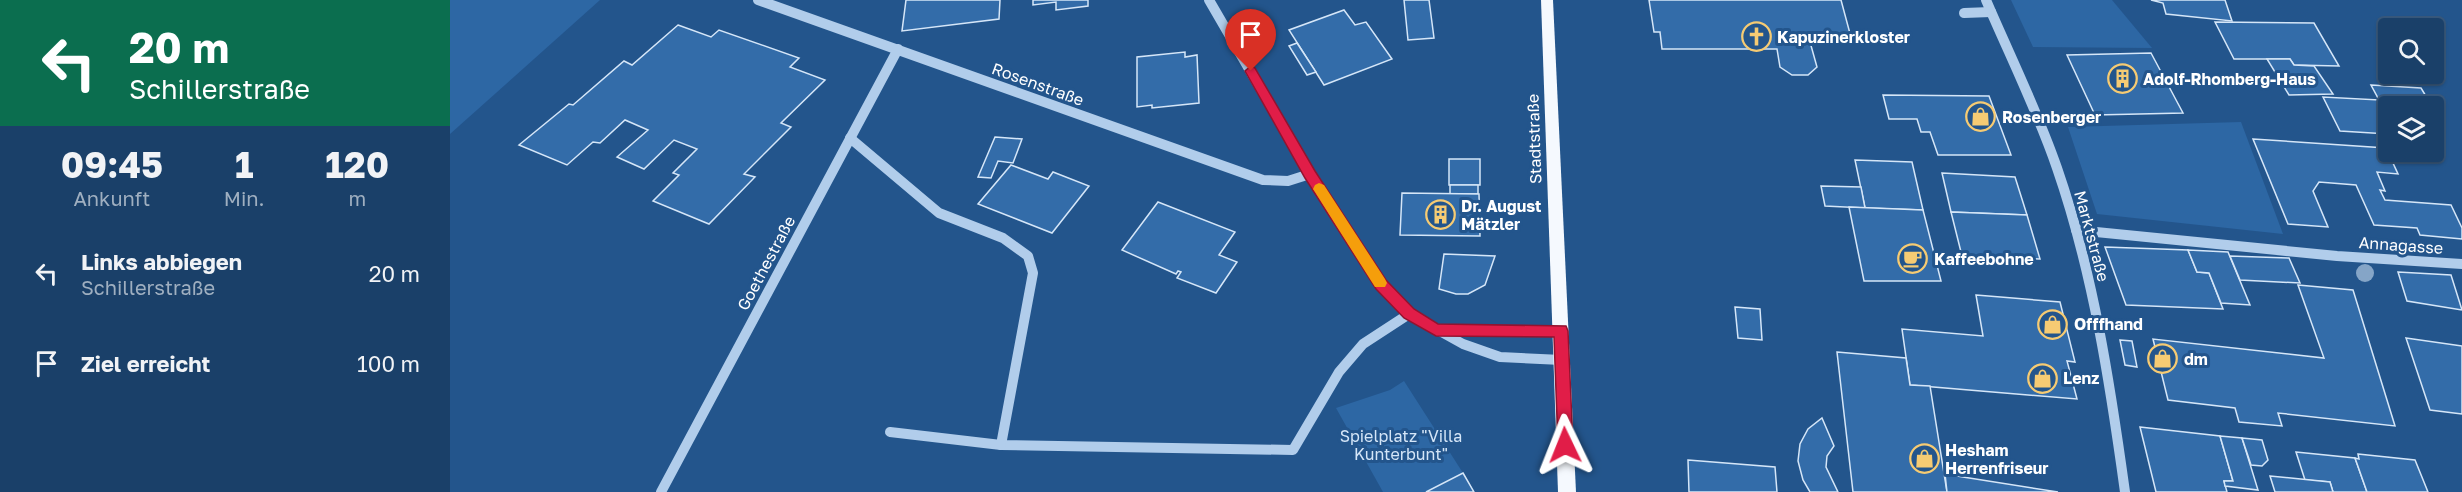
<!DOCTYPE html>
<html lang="de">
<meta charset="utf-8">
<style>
body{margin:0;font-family:"Golos Text",sans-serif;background:#23476f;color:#f1f3f6;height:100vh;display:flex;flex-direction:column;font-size:22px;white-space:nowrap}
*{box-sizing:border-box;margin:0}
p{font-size:20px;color:#9fafc0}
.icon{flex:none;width:33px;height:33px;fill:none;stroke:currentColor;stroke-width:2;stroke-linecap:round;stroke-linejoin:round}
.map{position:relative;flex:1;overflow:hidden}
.sheet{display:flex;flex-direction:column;background:#1a4069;width:450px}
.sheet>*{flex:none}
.guide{background:#0b6e4f;color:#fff;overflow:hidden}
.tools{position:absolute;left:1928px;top:18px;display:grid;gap:12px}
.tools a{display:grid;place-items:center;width:66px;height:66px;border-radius:6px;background:#1a4069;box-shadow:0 2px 4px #0004,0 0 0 2px #38597d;font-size:30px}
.pin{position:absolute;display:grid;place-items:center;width:51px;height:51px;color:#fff;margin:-62px -26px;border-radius:50% 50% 50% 0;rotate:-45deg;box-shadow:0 0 6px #0007}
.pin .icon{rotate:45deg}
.me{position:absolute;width:66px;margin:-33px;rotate:358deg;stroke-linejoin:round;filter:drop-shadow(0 0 4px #0008)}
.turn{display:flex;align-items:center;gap:21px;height:126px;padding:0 30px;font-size:27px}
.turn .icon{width:78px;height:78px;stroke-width:2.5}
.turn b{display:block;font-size:42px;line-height:51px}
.eta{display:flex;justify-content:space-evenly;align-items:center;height:102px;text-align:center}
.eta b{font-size:36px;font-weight:700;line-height:42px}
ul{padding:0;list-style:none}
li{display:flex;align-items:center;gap:18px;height:90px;padding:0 30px}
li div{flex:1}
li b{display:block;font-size:22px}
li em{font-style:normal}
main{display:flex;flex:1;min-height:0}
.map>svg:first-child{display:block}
</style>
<main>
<section class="sheet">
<div class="guide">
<div class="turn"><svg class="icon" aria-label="left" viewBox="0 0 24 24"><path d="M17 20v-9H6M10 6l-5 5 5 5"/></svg><div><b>20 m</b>Schillerstraße</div></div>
</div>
<div class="eta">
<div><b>09:45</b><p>Ankunft</p></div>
<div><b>1</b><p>Min.</p></div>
<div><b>120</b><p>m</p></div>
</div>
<ul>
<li><svg class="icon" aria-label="left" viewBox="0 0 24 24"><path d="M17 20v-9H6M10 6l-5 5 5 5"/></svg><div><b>Links abbiegen</b><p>Schillerstraße</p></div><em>20 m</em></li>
<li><svg class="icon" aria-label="arrive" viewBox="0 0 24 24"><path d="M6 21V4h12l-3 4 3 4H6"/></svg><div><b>Ziel erreicht</b></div><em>100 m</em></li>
</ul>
</section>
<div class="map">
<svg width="2012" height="492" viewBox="0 0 2012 492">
<rect width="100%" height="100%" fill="#23558c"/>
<g fill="#2d67a4">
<path d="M0 0H150L0 134Z"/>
<path d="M1561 0H1662L1702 48 1583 47Z"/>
<path d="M1791 122 1833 234 1647 214 1618 127Z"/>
<path d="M954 381 1013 473 976 492H933L886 408 940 390Z"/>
</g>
<g fill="#336ca9" stroke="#d5e6f8" stroke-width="1.5">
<path d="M456 0H550L549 19 452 31Z"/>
<path d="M583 0H638V6L606 10V2L583 5Z"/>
<path d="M954 0H979L984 38 958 40Z"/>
<path d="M1199 0H1391L1402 41 1360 42 1367 67 1358 75H1342L1330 67 1327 49H1212L1210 32H1204Z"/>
<path d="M1701 0H1775L1782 21 1716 14 1713 3Z"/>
<path d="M894 10 905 25 916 22 942 59 874 85 839 30Z"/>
<path d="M1765 22 1864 23 1889 66 1844 65 1840 59H1784Z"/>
<path d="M228 25 261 37 269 30 349 58 340 67 375 80 331 123 341 127 294 174 305 177 259 224 203 201 229 175 223 173 247 149 224 140 194 169 167 157 198 130 175 120 150 143 143 142 117 165 69 145 119 104 123 105 174 61 182 65Z"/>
<path d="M847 43 866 72 857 75 839 46Z"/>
<path d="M735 52V57L747 55 749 103 702 108V105L687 107V57Z"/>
<path d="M1701 53 1733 113 1645 115 1617 55Z"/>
<path d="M1817 59H1840L1844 65 1864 66 1883 94 1839 95Z"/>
<path d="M1921 85 1971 88 1982 106H1938V134L1890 131 1873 97 1929 100Z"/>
<path d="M1433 95 1539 96 1561 155H1488L1480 132H1471L1467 119H1439Z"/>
<path d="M545 137 572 139 563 163 548 161 541 178 528 177Z"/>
<path d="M1803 139 1936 148 1948 174 1927 172 1935 191 1930 190 1935 200 2001 205 2012 228V239L1970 235 1967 228 1924 225 1906 185 1869 182 1863 191 1878 227 1838 224Z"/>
<rect x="999" y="159" width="31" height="26"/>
<path d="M1405 160 1462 162 1473 210 1415 208Z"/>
<path d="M561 165 598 179 603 172 639 186 602 233 528 204Z"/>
<path d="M1492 173 1565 177 1577 215 1501 212Z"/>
<rect x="1000" y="185" width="28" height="9"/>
<path d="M1371 186 1411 187 1415 208 1375 206Z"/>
<path d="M952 193 1029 194 1030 236 950 235Z"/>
<path d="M708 202 785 232 769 255 787 262 766 293 727 278 731 272 728 271 726 274 672 250Z"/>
<path d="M1399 207 1473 210 1491 281H1414Z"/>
<path d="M1501 212 1577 215 1590 259 1512 256Z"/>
<path d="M1655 247 1738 250 1747 272 1759 273 1773 309 1676 305Z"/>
<path d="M1738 250 1778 252 1800 305 1771 303 1759 273 1747 272Z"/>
<path d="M994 254 1045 256 1035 285 1018 294H1006L989 289Z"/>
<path d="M1780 256 1839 258 1850 283 1790 280Z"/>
<path d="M1948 272 2001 275 2012 310 1957 301Z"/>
<path d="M1848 285 1903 290 1945 426 1828 413 1832 426 1789 422 1785 408 1718 400 1703 339 1874 358Z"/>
<path d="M1526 295 1610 302 1625 362 1617 361 1627 399 1460 385 1452 329 1533 336Z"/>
<path d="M1285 307 1310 309 1312 340 1288 338Z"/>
<path d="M1956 338 2012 346V414L1980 410Z"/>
<path d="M1670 340 1682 341 1687 367 1675 365Z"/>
<path d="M1387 352 1456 358 1460 385 1480 386 1497 492H1403Z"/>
<path d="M1372 418 1384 446 1377 456 1376 467 1388 492H1360L1353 480 1348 461 1350 444 1358 429Z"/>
<path d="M1690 427 1770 436 1783 481H1774L1777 492H1706Z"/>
<path d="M1770 436 1792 438 1808 490 1775 486 1774 481H1783Z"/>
<path d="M1792 438 1812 440 1818 460 1812 466 1801 465Z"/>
<path d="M1846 452 1905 458 1917 492H1883L1880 482 1855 480Z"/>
<path d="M1908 454 1965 460 1978 492H1917L1905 458 1909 459Z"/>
<path d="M1238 460 1325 467 1327 492H1239Z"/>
<path d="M1013 473 1024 492H976Z"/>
<path d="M1495 474 1513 477 1608 492H1497Z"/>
<path d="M1820 476 1880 482 1883 492H1825Z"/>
</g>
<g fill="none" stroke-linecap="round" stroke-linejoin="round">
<g stroke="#b1cdeb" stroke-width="10">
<path d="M308 0 813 180 838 181 860 174"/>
<path d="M759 0 860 174 931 285 959 314 1013 344 1050 357 1112 360"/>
<path d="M1536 0C1560 56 1587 110 1607 168 1643 272 1660 383 1675 492"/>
<path d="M1514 13 1541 12"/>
<path d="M400 138 489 213 553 238 578 256 583 273 551 445 843 450 889 372 913 344 959 314"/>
<path d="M1626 230 1887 256 2012 264"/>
<path d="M989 330 1111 331"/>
<path d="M440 432 551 445"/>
<path d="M211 492 448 49"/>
</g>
<path fill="#f5f9fe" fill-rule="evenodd" d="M1091 0H1103L1126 492H1108Z"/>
</g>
<circle fill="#85a5c7" cx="1915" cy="273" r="9"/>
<path fill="#e11d48" stroke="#92132f" stroke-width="1.5" d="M801 66 805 68 865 171 936 280 964 309 988 324 1116 326 1118 331 1123 445 1121 450 1115 452 1110 450 1108 445 1104 337 986 336 954 318 926 289 855 178 795 71Z"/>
<path fill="#f59e0b" d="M869 183 874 185 935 279 937 283 935 287H925L865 192 863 189 865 185Z"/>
<defs>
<symbol id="church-ring" viewBox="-11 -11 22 22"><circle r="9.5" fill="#23558c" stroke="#f6cb73" stroke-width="1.5"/><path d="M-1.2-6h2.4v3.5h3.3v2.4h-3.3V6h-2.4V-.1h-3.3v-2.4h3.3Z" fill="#f6cb73"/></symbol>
<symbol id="building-ring" viewBox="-11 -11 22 22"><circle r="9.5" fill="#23558c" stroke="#f6cb73" stroke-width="1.5"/><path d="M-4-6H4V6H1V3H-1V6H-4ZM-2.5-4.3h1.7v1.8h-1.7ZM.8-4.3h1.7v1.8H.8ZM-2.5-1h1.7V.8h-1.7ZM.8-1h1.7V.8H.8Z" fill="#f6cb73"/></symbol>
<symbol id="shop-ring" viewBox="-11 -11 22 22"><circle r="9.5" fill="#23558c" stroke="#f6cb73" stroke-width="1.5"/><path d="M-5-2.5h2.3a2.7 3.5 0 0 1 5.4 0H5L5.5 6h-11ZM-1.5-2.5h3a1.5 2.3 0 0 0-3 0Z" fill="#f6cb73"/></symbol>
<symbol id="cafe-ring" viewBox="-11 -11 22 22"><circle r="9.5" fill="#23558c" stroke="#f6cb73" stroke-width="1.5"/><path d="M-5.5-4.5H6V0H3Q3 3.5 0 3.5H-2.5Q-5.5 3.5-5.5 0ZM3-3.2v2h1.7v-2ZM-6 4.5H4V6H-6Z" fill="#f6cb73"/></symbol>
</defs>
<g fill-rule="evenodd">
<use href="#church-ring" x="1290" y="20" width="33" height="33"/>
<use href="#building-ring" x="1656" y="62" width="33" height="33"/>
<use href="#shop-ring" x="1514" y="100" width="33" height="33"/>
<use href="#building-ring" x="974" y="198" width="33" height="33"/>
<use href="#cafe-ring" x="1446" y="242" width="33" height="33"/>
<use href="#shop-ring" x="1586" y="308" width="33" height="33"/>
<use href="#shop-ring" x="1696" y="342" width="33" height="33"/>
<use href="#shop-ring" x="1576" y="362" width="33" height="33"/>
<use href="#shop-ring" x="1458" y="442" width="33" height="33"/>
</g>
<g text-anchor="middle" stroke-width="6" stroke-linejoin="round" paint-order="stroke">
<g font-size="16" font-weight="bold" fill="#fff" stroke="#23558c" text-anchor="start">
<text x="1327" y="43">Kapuzinerkloster</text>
<text x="1693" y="85">Adolf-Rhomberg-Haus</text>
<text x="1552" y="123">Rosenberger</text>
<text x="1011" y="212">Dr. August<tspan x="1011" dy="18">Mätzler</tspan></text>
<text x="1484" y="265">Kaffeebohne</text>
<text x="1624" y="330">Offfhand</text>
<text x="1734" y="365">dm</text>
<text x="1613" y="384">Lenz</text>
<text x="1495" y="456">Hesham<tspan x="1495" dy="18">Herrenfriseur</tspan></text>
</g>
<g font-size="16" fill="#fff" stroke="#23558c">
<text transform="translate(588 84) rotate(20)" y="6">Rosenstraße</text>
<text transform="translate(1084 139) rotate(-92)" y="6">Stadtstraße</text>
<text transform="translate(1642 236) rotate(75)" y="6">Marktstraße</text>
<text transform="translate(1951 245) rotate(4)" y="6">Annagasse</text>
<text transform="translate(316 263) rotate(-62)" y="6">Goethestraße</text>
</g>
<g font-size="16" fill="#d5e6f8" stroke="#23558c">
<text x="951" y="442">Spielplatz "Villa<tspan x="951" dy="18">Kunterbunt"</tspan></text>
</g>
</g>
</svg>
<div class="tools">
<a><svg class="icon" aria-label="search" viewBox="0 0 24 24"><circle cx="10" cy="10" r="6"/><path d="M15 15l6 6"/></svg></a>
<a><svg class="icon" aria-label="layers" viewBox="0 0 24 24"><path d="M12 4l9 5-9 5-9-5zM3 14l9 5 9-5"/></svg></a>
</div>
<div class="pin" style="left:801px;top:71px;background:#d93025"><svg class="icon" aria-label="arrive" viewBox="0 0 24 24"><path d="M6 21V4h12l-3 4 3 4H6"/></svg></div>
<svg class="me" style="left:1115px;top:445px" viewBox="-20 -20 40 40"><path d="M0-17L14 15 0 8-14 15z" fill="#e11d48" stroke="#fff" stroke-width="4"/></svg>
</div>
</main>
